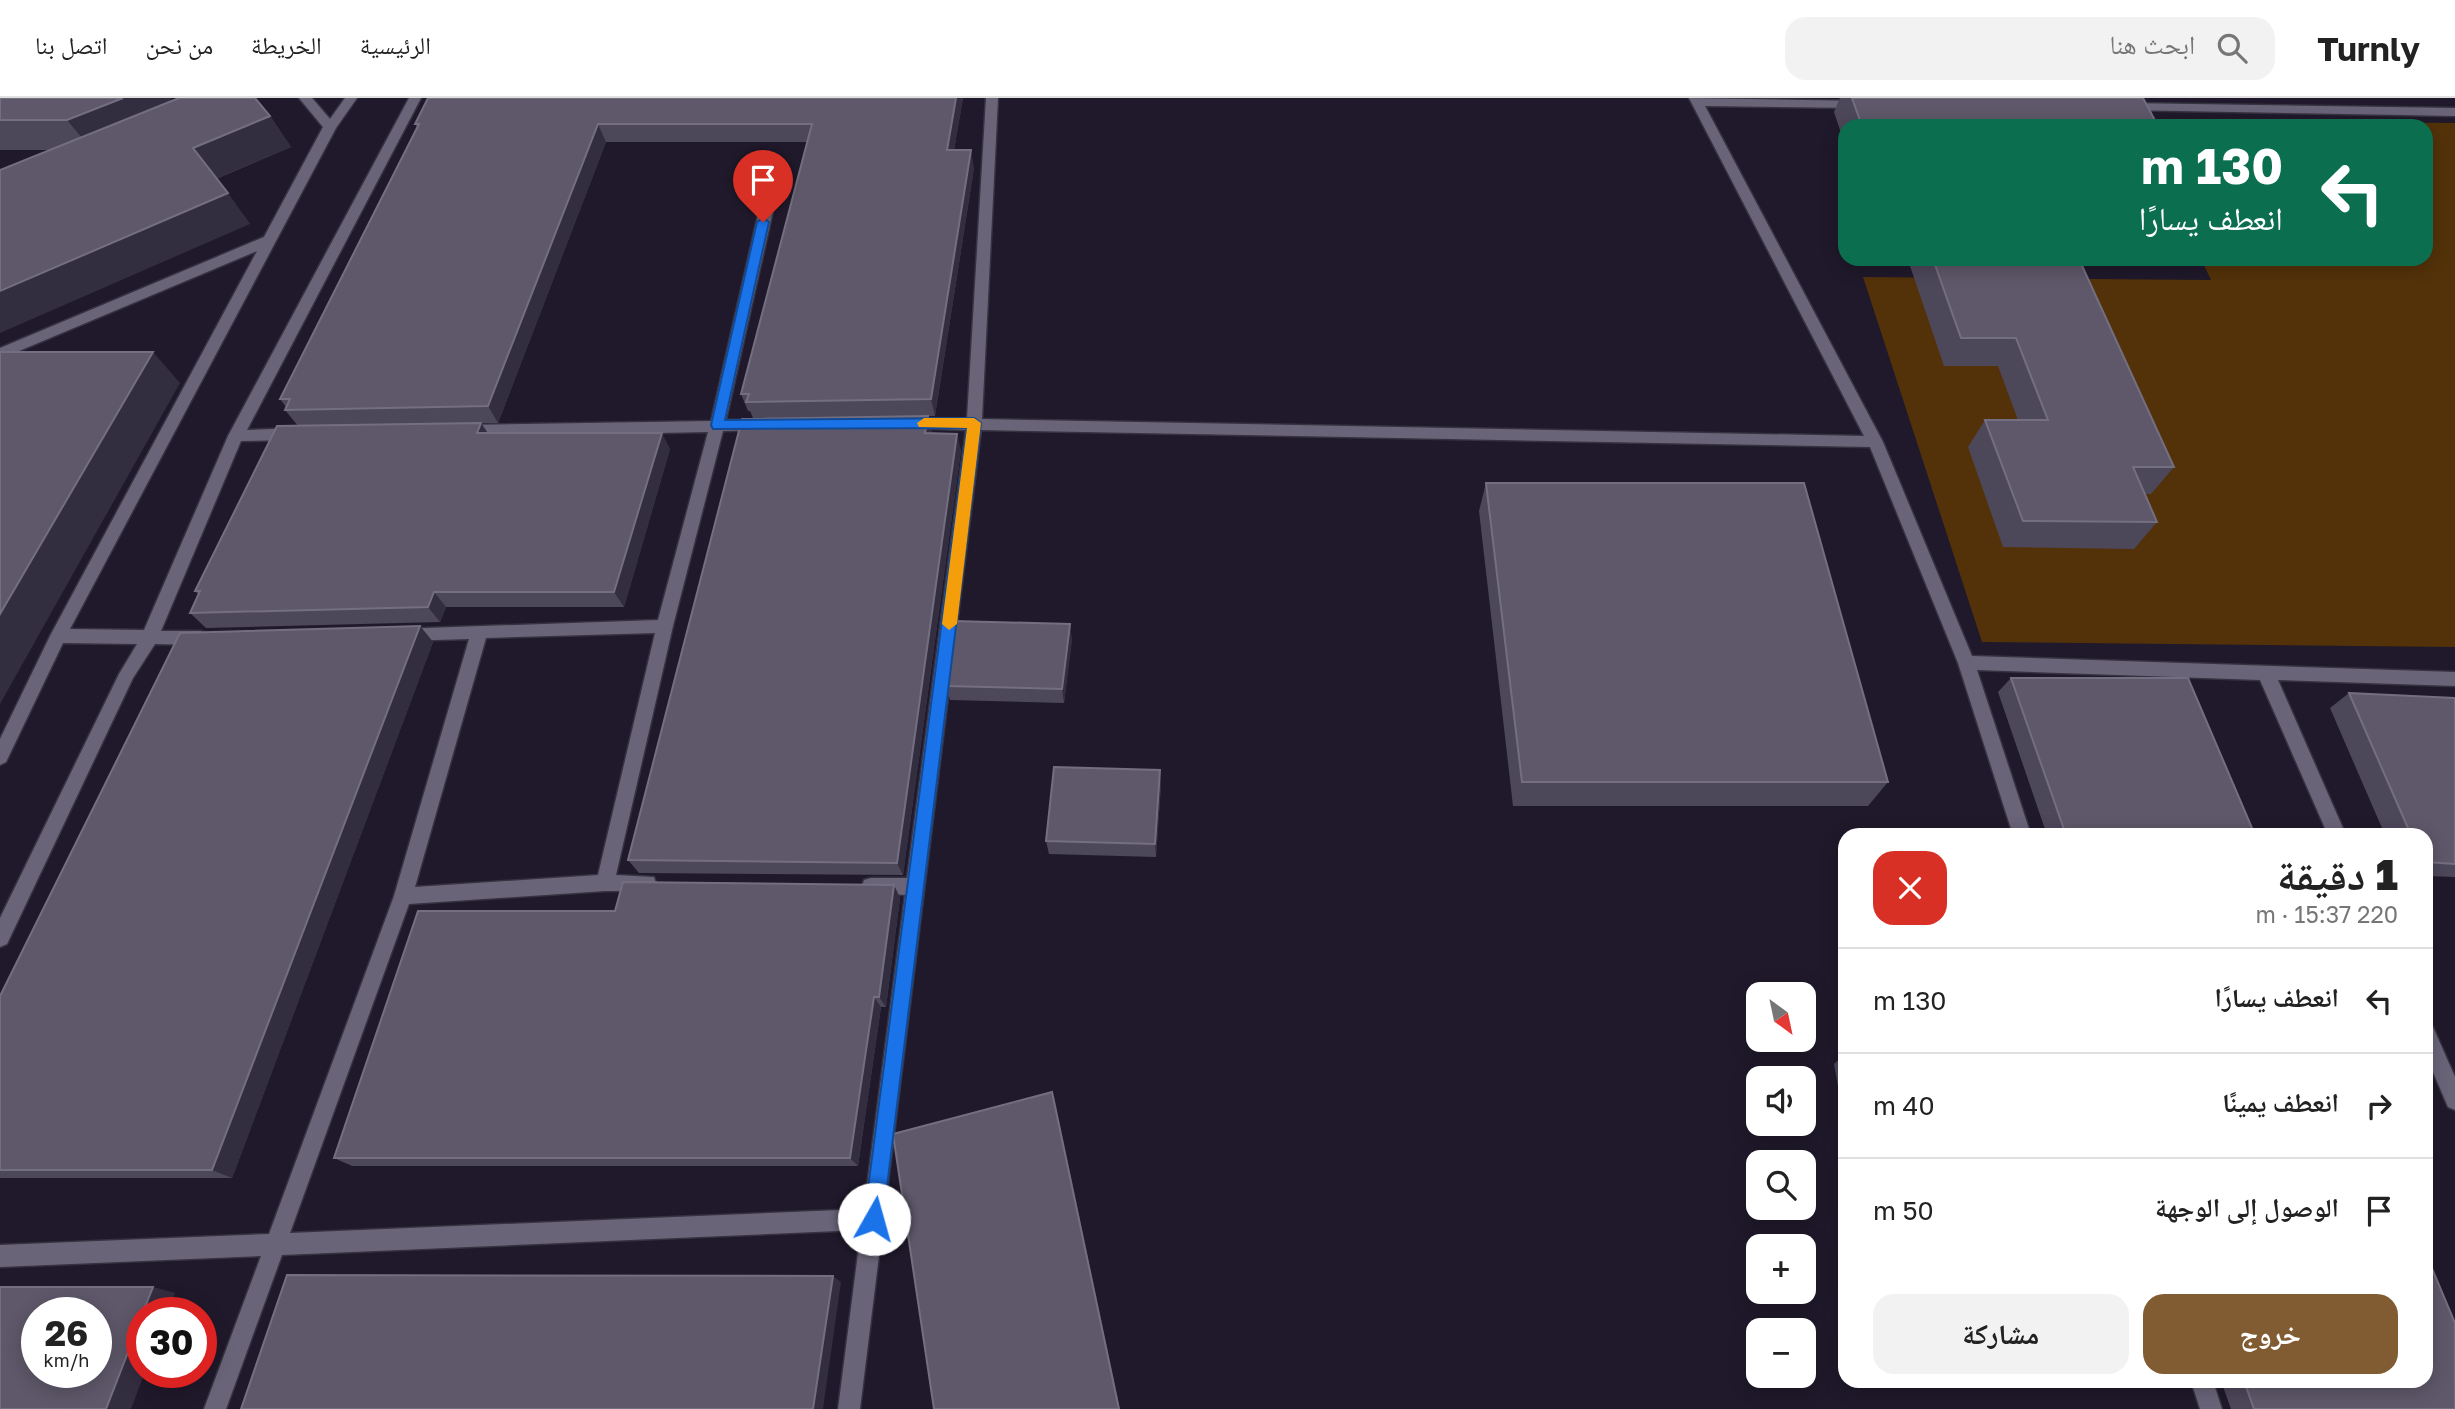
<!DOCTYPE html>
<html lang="ar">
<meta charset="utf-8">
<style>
body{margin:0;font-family:"Golos Text","Noto Naskh Arabic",sans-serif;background:#f2f2f2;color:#222;direction:rtl;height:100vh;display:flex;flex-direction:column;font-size:26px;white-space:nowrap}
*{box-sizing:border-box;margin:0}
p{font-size:23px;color:#767676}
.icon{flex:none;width:38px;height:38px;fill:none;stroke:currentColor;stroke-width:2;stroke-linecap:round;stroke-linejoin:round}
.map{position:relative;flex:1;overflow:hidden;direction:ltr}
.sheet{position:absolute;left:1838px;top:730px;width:595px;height:560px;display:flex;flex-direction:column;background:#fff;border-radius:21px;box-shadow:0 4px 18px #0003;direction:rtl}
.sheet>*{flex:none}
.top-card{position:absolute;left:1838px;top:21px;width:595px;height:147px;border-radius:21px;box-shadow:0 4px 18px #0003;direction:rtl;background:#0b6e4f;color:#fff;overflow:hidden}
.needle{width:46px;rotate:147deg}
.buttons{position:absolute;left:1746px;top:884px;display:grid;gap:14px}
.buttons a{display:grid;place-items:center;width:70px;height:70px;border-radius:14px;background:#fff;box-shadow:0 4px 18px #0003;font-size:35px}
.speed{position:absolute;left:21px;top:1199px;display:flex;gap:14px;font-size:35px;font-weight:700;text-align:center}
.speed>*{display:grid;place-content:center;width:91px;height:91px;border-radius:50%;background:#fff;box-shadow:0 4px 18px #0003;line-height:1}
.speed small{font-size:18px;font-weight:400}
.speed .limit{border:10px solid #d22;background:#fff;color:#111}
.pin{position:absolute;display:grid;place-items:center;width:60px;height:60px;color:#fff;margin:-72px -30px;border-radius:50% 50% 50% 0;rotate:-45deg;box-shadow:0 0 7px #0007}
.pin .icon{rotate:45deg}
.me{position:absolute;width:77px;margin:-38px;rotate:7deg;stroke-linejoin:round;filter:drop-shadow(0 0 5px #0008)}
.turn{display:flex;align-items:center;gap:24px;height:147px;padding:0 35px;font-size:32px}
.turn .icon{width:91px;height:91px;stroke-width:2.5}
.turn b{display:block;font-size:49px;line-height:60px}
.round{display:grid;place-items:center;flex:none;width:74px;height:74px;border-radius:21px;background:#f2f2f2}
.head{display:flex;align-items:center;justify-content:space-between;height:119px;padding:0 35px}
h1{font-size:42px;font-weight:800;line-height:52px}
.cta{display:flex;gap:14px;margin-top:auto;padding:14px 35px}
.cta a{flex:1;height:80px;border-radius:21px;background:#815c32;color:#fff;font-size:28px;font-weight:800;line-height:80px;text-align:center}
.cta a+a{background:#f2f2f2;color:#222}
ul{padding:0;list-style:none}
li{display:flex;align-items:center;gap:21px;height:105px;padding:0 35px;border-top:2px solid #e0e0e0}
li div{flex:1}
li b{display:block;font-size:26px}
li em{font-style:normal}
header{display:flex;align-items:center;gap:42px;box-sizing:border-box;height:98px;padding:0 35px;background:#fff;border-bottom:2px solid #e0e0e0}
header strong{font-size:33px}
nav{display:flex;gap:38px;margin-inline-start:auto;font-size:24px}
.search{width:490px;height:63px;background:#f2f2f2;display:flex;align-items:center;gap:18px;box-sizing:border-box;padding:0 24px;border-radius:21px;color:#767676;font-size:26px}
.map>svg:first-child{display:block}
</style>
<header>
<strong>Turnly</strong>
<div class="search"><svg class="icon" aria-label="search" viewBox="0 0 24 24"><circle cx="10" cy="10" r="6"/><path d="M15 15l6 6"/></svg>ابحث هنا</div>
<nav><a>الرئيسية</a><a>الخريطة</a><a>من نحن</a><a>اتصل بنا</a></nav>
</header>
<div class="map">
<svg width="2455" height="1311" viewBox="0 0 2455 1311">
<rect width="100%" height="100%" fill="#1f192b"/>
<path fill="#533209" d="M2128 22 2455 25V549L1982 544 1863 179 2211 182 2201 161H2426V28H2132Z"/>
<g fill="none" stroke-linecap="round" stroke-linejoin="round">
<defs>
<g id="minor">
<path d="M299 0H312L330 21 345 0H357L336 30 70 531 144 532 228 338 409 0H421L247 332 295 330 303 336 295 342 241 343 161 533H200L206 535 208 540 206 545 200 547 155 546 133 580 7 846 0 849V820L119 576 137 546 63 545 6 664 0 667V641L50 538 257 153 0 261V250L264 139 323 29Z"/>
<path d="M986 0H998L982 321 1864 338 1689 0 1864 3V9L1860 10 1705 8 1883 344 1972 558 2455 574V588L2278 582 2346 737H2328L2260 582 1977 572 2031 737H2013L1958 565 1870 349 981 332 860 1311H838L861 1132 282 1157 226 1311H204L261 1158 0 1169V1147L269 1136 394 798 469 541 403 543 397 541 395 536 397 531 658 522 708 334 463 339 455 333 463 327 711 323 768 73 775 69 782 73 726 322H764L771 327 764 332 723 333 673 528 616 777 654 779 656 785 654 791 647 793H605L409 806 290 1135 864 1111 905 797 864 794 862 788 864 782 871 780H907L966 332 908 330 901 325 908 320 967 321ZM655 535 598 777 415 789 486 540Z"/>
<path d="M2126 5 2455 10V18L2122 12 2120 9Z"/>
<path d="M2426 927 2433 929 2455 979V1012L2448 1009 2426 958Z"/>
<path d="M2191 1283H2213L2222 1311H2200Z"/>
</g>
</defs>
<use href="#minor" stroke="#363240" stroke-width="3"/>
<use href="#minor" fill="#6a6479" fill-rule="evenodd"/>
</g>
<g fill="#4d475a">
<path d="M0 0H171L168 5 270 18 291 49 216 81 250 126 49 52H0Z"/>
<path d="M963 0 954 52 974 70 935 318H928L932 335 961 352 903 777 639 775 628 762 753 320 750 313H748L741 296 808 44H606L498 325H481L487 335 670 351 624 509H446L440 524 206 530 190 515 199 497 195 493 298 328 285 312 286 309 280 301 417 29 415 26Z"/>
<path d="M1840 0H1852L2158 28H1844V44L1834 14Z"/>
<path d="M1884 161H2201L2196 168 2082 167 2174 369 2151 396H2145L2157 424 2134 451 2003 449 1968 349 1985 322H2018L1998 268H1944L1909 165H1886Z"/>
<path d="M1486 385 1888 684 1868 708H1513L1479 413Z"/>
<path d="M420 528 433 544 232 1080H0V898Z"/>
<path d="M1072 541 1064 605 950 602 946 588Z"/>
<path d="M2011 580 2255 737H2047L1998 594Z"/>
<path d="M2349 595 2455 600V779L2426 778V737H2385L2330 610Z"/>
<path d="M1161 686 1156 759 1049 756 1046 743Z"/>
<path d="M894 787 900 800 886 909H881L858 1068H352L334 1060 615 813Z"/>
<path d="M1844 957V1022L1834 966Z"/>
<path d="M2221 1283H2426L2455 1311H2231Z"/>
</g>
<g fill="#332d40">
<path d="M123 0H171L152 28 92 52 67 22Z"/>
<path d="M956 0H963L951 70 947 52Z"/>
<path d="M270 18 291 49 215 81 193 50Z"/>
<path d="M598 26 606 44 498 325 488 308Z"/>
<path d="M971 52 974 70 935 318 931 301Z"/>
<path d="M228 95 250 126 0 235V193Z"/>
<path d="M153 254 180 285 0 606V516Z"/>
<path d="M928 318 932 334 929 352 925 335Z"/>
<path d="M481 325 492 341 477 335Z"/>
<path d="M662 335 670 351 624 509 614 494Z"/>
<path d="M957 336 961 352 903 777 897 765Z"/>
<path d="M434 494 446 509 440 524 428 509Z"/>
<path d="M1070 526 1072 541 1064 605 1062 591Z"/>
<path d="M420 528 433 544 232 1080 212 1072Z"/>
<path d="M1160 672 1161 686 1156 759 1155 746Z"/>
<path d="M894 787 900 800 886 909 879 899Z"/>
<path d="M874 899 881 909 858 1068 850 1060Z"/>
<path d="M1052 994 1055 1003 1120 1311H1119Z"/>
<path d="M833 1178 841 1184 823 1311H813Z"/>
<path d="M153 1189 175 1195 168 1214H143Z"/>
<path d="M142 1218V1274H145L131 1311H106Z"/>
</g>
<g fill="#5e586a" stroke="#746f80" stroke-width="2" fill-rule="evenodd">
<path d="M0 0H123L67 22H0Z"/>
<path d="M179 0H255L270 18 193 50 228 95 0 193V72Z"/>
<path d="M428 0H956L947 52H971L931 301 746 304 749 296H741L812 26H598L488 308 285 312 290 301H280L419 26H415Z"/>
<path d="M1852 0H2143L2158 28H1862Z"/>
<path d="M1933 161H2079L2174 369H2133L2157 424 2023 423 1985 322H2048L2016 240H1961Z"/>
<path d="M0 254H153L0 516Z"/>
<path d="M928 318 925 335 957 336 897 765 628 762 742 321Z"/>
<path d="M481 325 477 335H662L614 494H434L428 509 190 515 200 493H195L277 328Z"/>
<path d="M1486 385H1804L1888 684H1522Z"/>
<path d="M954 523 1070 526 1062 591 946 588Z"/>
<path d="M420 528 212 1072H0V898L180 535Z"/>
<path d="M2011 580H2188L2255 737H2066Z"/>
<path d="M2349 595 2455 600V766L2426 764V737H2411Z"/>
<path d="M1054 669 1160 672 1155 746 1046 743Z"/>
<path d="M623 784 894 787 879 899H874L850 1060H334L418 813H615Z"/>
<path d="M1052 994 1119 1311H934L893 1036Z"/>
<path d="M2426 1156 2455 1225V1311H2254L2244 1283H2426Z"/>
<path d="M287 1177 833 1178 813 1311H241Z"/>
<path d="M0 1189H153L143 1214H142V1218L106 1311H0ZM37 1214H96V1274H37Z"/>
</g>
<path fill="#1a73e8" stroke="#114b97" stroke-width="2" d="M763 120 769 124 725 322 974 320 981 325 883 1121 880 1128 874 1131 867 1128 864 1121 967 330 713 331 711 327 757 124Z"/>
<path fill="#f59e0b" d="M924 320H974L981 325 957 526 949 532 942 526 967 330 919 329 917 325Z"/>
</svg>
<div class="buttons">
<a><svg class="needle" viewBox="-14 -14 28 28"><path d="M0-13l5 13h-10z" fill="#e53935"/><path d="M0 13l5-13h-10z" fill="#767676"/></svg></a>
<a><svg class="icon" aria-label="sound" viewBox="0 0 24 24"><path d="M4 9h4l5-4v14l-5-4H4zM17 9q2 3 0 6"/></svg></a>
<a><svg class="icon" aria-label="search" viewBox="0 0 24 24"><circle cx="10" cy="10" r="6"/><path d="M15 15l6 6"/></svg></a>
<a>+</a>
<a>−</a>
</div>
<div class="speed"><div>26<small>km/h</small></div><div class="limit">30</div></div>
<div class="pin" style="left:763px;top:124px;background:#d93025"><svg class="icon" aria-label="arrive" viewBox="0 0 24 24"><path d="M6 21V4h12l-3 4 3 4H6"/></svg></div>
<svg class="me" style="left:874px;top:1121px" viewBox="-20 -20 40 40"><circle r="19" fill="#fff"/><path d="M0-13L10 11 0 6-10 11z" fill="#1a73e8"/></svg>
<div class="top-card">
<div class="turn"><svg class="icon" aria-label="left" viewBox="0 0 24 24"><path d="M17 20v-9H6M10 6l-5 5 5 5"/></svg><div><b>130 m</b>انعطف يسارًا</div></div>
</div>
<section class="sheet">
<div class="head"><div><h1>1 دقيقة</h1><p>220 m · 15:37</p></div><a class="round" style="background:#d93025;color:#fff"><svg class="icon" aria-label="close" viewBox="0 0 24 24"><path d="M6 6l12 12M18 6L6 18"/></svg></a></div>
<ul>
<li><svg class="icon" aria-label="left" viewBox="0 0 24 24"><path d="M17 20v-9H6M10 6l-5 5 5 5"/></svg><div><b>انعطف يسارًا</b></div><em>130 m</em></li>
<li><svg class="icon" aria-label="right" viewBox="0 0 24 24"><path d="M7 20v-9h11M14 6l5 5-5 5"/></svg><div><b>انعطف يمينًا</b></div><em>40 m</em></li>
<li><svg class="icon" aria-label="arrive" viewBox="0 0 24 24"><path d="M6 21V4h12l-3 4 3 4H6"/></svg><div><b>الوصول إلى الوجهة</b></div><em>50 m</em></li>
</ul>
<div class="cta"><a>خروج</a><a>مشاركة</a></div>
</section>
</div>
